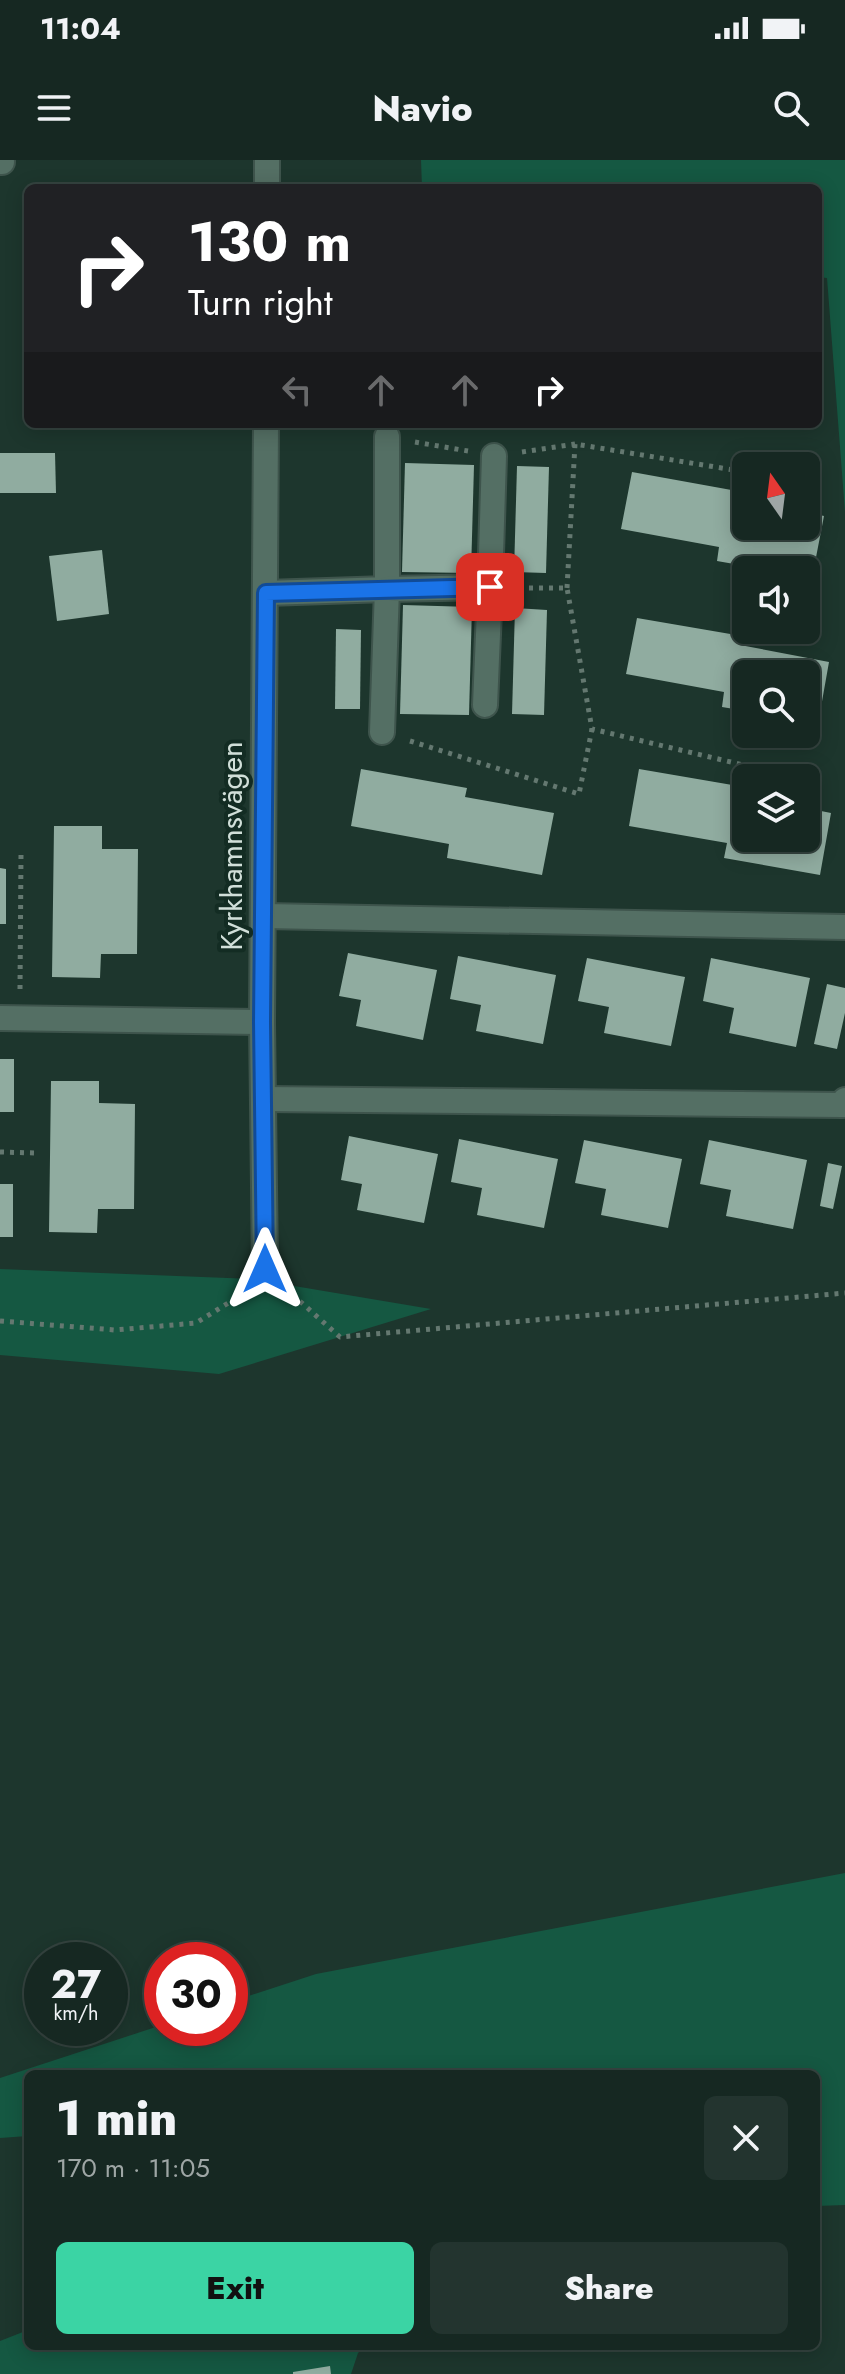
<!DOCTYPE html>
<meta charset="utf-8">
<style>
body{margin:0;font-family:Jost,sans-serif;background:#23342f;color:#f1f3f6;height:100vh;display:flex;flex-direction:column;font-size:30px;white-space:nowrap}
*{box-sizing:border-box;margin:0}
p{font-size:26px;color:#9ea6a5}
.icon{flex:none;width:44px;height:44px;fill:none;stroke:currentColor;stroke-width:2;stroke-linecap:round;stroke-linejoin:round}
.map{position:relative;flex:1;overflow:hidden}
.panel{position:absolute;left:24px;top:1910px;width:796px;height:280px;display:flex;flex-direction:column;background:#162822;border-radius:12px;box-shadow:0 4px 20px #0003,0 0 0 2px #354440}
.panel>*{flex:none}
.top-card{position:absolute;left:24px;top:24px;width:798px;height:244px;border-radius:12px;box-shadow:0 4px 20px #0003,0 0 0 2px #354440;background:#202124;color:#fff;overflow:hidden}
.needle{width:52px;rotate:346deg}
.fabs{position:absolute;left:732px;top:292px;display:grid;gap:16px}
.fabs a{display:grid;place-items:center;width:88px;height:88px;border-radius:12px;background:#162822;box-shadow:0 4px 20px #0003,0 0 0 2px #354440;font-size:40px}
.speed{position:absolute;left:24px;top:1782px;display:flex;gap:16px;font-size:40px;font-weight:700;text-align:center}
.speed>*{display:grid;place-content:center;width:104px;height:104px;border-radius:50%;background:#162822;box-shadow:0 4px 20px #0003,0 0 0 2px #354440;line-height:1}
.speed small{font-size:20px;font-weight:400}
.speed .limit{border:12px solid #d22;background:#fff;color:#111}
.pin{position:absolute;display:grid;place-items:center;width:68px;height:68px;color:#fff;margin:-34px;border-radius:16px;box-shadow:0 4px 12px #0006}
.me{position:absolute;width:88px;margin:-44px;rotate:0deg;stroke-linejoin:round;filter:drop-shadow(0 0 6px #0008)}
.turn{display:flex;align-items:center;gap:28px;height:168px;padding:0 32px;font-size:36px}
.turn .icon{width:104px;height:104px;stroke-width:2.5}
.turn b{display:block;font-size:56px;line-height:68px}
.lanes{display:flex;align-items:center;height:76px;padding:0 32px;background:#0003;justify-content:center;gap:40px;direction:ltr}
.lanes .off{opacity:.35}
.round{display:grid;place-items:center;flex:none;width:84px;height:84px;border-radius:12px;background:#23342f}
.headline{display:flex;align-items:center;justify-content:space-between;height:136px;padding:0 32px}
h1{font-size:48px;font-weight:800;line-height:60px}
.action{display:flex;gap:16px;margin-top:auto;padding:16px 32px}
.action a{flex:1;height:92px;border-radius:12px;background:#3bd4a4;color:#111;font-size:32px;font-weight:800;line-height:92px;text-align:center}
.action a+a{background:#23342f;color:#f1f3f6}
.status{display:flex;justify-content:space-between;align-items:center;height:56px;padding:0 40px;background:#162822;direction:ltr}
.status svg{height:22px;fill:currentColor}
header{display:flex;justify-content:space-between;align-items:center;height:104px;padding:0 32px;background:#162822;font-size:36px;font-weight:800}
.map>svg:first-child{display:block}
</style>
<div class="status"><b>11:04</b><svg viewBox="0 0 49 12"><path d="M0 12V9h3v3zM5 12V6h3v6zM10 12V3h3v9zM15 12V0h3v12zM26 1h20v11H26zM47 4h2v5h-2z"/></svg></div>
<header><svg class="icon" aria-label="menu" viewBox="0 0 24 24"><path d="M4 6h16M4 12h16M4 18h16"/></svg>Navio<svg class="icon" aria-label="search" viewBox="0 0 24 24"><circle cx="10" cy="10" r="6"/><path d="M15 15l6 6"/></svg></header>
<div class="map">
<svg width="845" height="2214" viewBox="0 0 845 2214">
<rect width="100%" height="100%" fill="#1d362d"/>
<g fill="#155842">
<path d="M421 0H845V352L827 118 818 117V28H422Z"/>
<path d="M0 1109 253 1119 431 1149 219 1214 0 1195Z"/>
<path d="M845 1713V2045L816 2046V1914H28V1976L0 1978V1918L162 1865V1868H230V1842L316 1814Z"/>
<path d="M28 2170V2186H365L358 2193 351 2214H0V2181Z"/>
</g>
<g fill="#90aca0">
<path d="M0 293H55L56 333H0Z"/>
<path d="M405 303 474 305 471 413 402 412Z"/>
<path d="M517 306 549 307 546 413 514 412Z"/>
<path d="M632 312 737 331 735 340 746 342V366H806V352L824 356 812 418 806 417V410H768L717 401 719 387 621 369Z"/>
<path d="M102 390 109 454 57 461 49 396Z"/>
<path d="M403 445 472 447 469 555 400 554Z"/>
<path d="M515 448 547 450 544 555 512 554Z"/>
<path d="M637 458 742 476 740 485 829 502 818 564 806 562V514H746V551L722 547 724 532 626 514Z"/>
<path d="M336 469 361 470 360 549H335Z"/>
<path d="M361 609 467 628 465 637 554 653 542 715 447 698 449 684 351 666Z"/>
<path d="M639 609 744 627 742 637 746 638V678H806V648L831 653 820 715 724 698 727 683 629 666Z"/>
<path d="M54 666H102V689H138L137 794H101L100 818 52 817Z"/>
<path d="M0 708 6 709V764H0Z"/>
<path d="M348 793 437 810 423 880 356 866 361 840 339 836Z"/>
<path d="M458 796 556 815 543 884 476 871 481 845 450 839Z"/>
<path d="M587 798 685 817 671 886 604 873 609 847 578 841Z"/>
<path d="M711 798 810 818 796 887 729 873 734 848 703 841Z"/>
<path d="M827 824 845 828V853L837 889 814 884Z"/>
<rect x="0" y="899" width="14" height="53"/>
<path d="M51 921H99V943L135 944 134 1049H98L97 1073 49 1072Z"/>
<path d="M349 976 438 994 424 1063 357 1050 362 1024 341 1020Z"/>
<path d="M459 979 558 999 544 1068 477 1055 482 1028 451 1022Z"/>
<path d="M584 980 682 999 668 1068 601 1055 606 1029 575 1023Z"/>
<path d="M709 980 807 1000 793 1069 726 1056 731 1030 700 1024Z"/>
<path d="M828 1003 842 1006 833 1049 820 1046Z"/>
<rect x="0" y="1024" width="13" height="53"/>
<path d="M330 2206 331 2214H293V2212Z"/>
</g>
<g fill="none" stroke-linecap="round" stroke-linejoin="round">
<defs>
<g id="minor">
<path d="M0 2H2"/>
<path d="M267 28V0"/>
<path d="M266 433 387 429V277"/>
<path d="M485 545 490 427"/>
<path d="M382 572 387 429 490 427 494 296"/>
<path d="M265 756 845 767"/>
<path d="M0 858 262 862"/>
<path d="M265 939 843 945 845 940"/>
<path d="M265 1109 262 862 266 264"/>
</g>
</defs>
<use href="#minor" stroke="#3e544c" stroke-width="28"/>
<g stroke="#647870" stroke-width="5" stroke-dasharray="4 6" stroke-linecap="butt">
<path d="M415 282 468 291"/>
<path d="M522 292 575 284"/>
<path d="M519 428H567L592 569 798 618"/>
<path d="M567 428 575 284 746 312"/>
<path d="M410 581 579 634 592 569"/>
<path d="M20 829 21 694"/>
<path d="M0 992 35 993"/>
<path d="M285 1128 340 1177 845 1133"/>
<path d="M0 1161 115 1170 196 1163 249 1130"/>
</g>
<use href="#minor" stroke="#546f64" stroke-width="24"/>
</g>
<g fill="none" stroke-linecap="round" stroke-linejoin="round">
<defs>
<path id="route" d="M265 1109 262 862 266 433 490 427"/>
</defs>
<use href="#route" stroke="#114b97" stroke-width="20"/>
<use href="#route" stroke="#1a73e8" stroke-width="14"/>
</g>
<g text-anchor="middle" stroke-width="8" stroke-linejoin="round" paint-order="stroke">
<g font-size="30" fill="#d1dfd9" stroke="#132c23">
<text transform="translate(232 686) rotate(-90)" y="10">Kyrkhamnsvägen</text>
</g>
</g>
</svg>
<div class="fabs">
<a><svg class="needle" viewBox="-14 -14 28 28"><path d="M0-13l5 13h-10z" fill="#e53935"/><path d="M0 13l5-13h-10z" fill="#9ea6a5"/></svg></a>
<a><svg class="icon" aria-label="sound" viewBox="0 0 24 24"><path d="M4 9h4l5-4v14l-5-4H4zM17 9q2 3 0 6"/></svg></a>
<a><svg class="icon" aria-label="search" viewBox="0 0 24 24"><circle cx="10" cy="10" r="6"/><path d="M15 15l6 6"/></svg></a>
<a><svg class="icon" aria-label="layers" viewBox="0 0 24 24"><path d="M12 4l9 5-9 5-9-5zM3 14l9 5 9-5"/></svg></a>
</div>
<div class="speed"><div>27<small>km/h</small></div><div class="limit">30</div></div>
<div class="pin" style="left:490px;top:427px;background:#d93025"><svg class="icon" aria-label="arrive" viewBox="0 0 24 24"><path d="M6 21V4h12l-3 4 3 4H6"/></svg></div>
<svg class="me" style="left:265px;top:1109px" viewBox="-20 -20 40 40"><path d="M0-17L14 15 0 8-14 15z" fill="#1a73e8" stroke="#fff" stroke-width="4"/></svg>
<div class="top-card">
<div class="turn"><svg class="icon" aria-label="right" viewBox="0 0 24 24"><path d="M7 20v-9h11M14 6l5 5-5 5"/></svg><div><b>130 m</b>Turn right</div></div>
<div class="lanes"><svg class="icon off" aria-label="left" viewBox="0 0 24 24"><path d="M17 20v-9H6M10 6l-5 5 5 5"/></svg><svg class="icon off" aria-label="ahead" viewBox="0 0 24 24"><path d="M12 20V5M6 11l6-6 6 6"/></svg><svg class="icon off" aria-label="ahead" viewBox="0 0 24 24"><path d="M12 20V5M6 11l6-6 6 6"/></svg><svg class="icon" aria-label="right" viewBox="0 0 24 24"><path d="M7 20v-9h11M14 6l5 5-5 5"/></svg></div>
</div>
<section class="panel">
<div class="headline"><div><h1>1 min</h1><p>170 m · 11:05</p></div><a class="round"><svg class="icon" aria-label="close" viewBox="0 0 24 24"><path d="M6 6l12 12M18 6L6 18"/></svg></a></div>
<div class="action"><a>Exit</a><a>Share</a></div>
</section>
</div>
